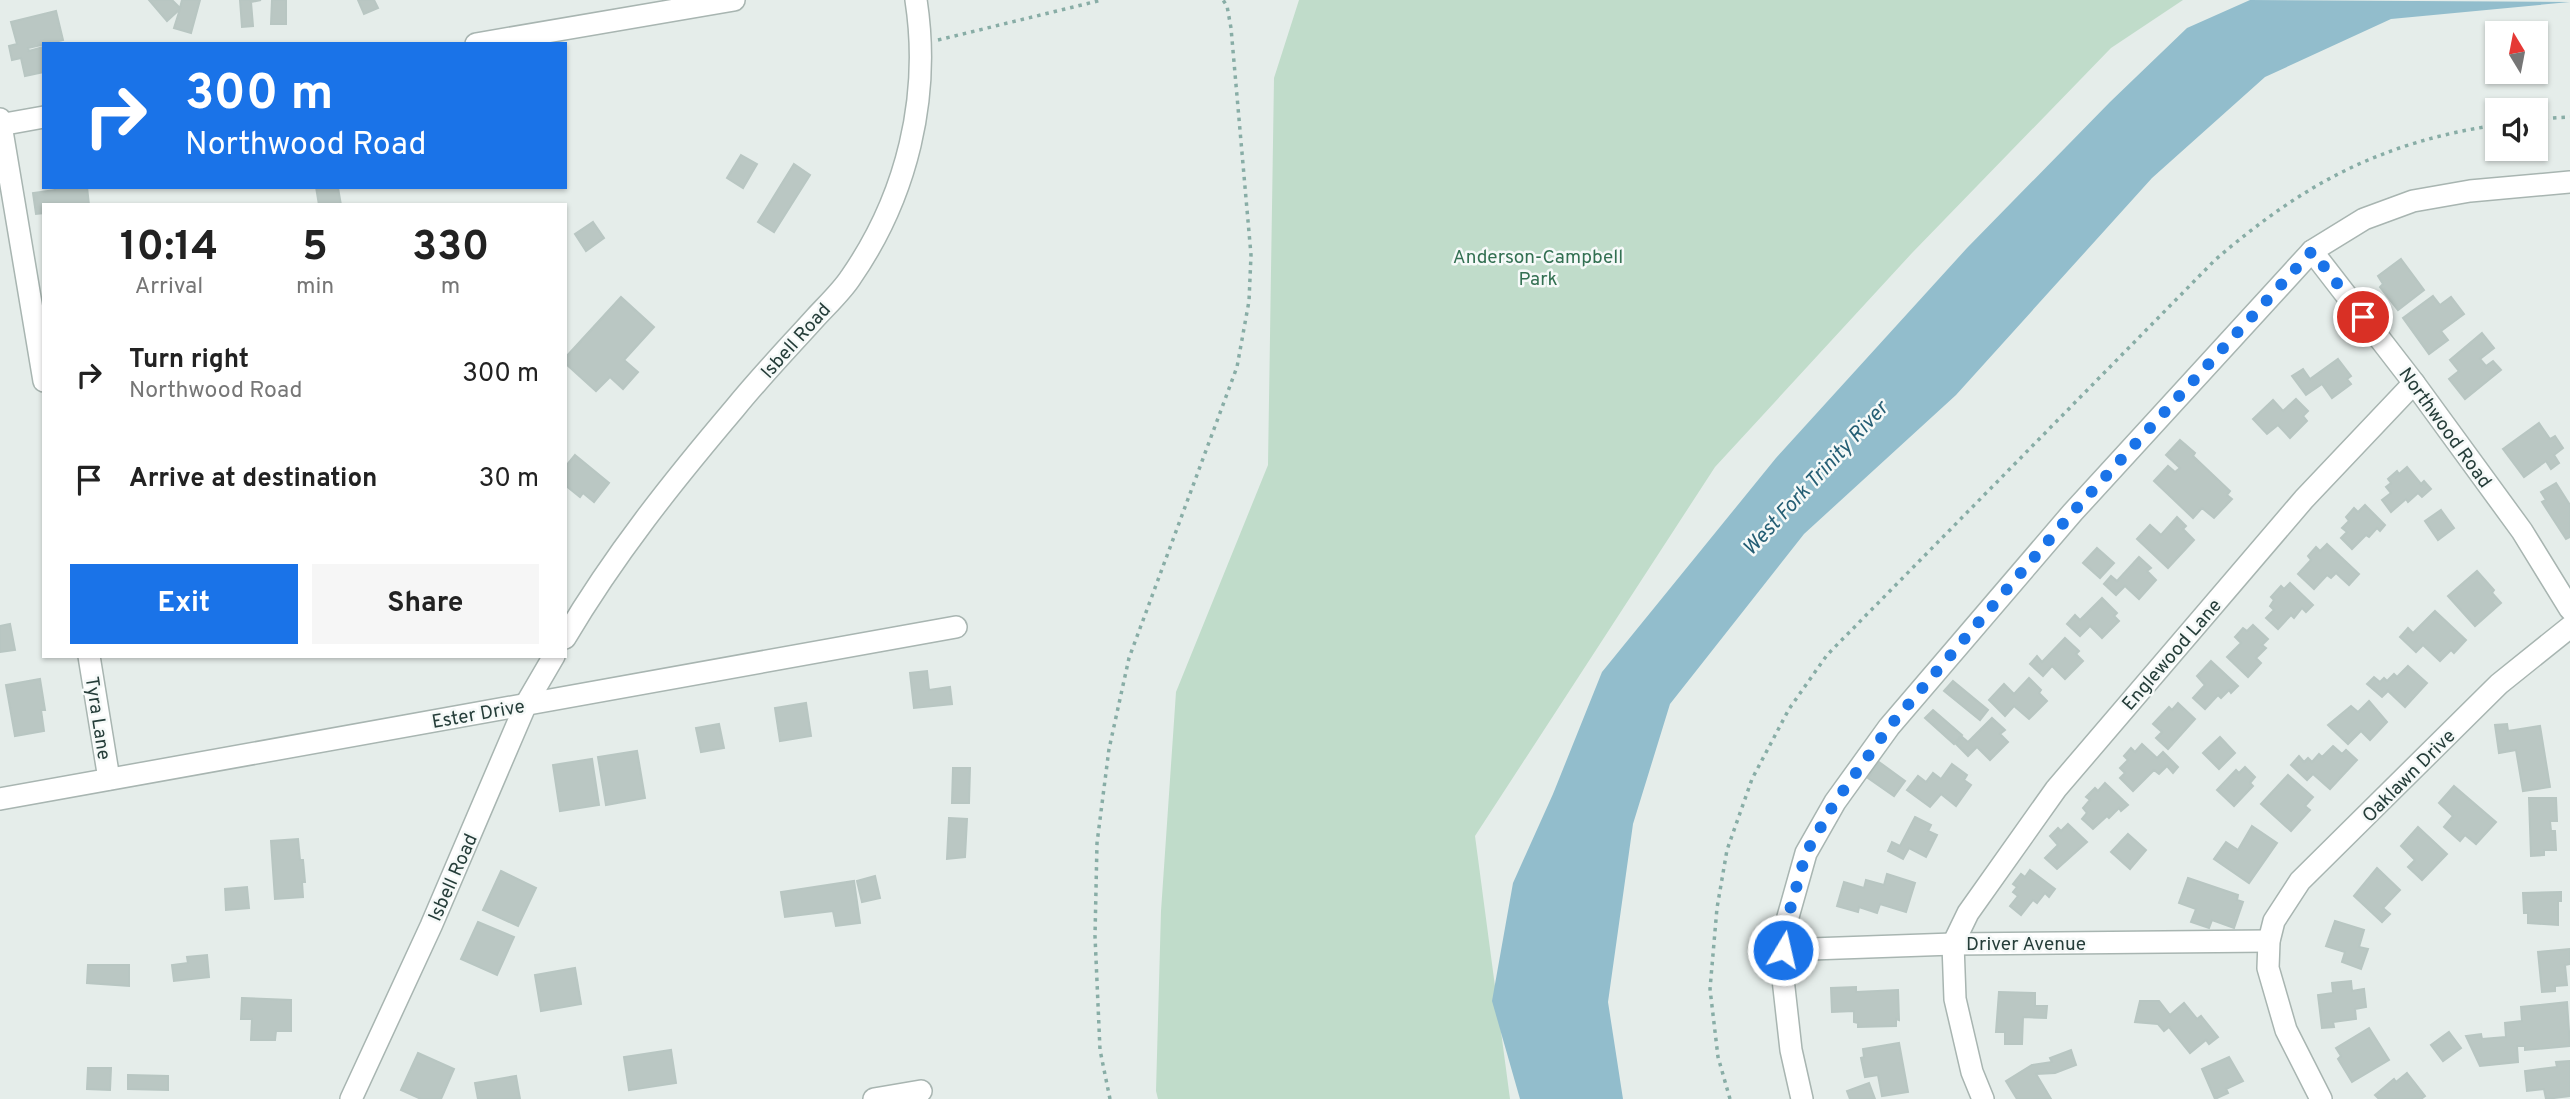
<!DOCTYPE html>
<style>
body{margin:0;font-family:Overpass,sans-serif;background:#f6f6f6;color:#222;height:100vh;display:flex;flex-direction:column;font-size:26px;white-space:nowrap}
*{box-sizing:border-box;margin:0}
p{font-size:23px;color:#767676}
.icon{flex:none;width:38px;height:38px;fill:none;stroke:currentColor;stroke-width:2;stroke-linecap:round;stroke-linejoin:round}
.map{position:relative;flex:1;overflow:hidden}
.details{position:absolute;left:42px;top:203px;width:525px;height:455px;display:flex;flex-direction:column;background:#fff;border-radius:0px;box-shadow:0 2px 5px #0004}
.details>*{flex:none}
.guide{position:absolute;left:42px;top:42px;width:525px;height:147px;border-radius:0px;box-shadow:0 2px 5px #0004;background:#1a73e8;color:#fff;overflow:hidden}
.needle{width:46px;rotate:350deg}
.buttons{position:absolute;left:2485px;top:21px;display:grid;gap:14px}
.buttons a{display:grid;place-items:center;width:63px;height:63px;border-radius:0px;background:#fff;box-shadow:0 2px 5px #0004;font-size:35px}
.pin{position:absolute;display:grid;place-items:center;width:60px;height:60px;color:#fff;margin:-30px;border:4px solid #fff;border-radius:50%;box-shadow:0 2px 7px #0007}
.me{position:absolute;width:77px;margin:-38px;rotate:9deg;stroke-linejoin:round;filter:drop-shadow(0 0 5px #0008)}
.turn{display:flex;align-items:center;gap:24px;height:147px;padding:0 28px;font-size:32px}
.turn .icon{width:91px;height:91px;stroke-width:2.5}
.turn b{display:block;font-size:49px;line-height:60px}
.eta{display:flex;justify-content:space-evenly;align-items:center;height:119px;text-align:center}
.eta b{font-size:42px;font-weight:700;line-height:49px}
.primary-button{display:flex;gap:14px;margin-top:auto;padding:14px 28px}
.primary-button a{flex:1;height:80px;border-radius:0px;background:#1a73e8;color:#fff;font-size:28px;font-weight:700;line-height:80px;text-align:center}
.primary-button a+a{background:#f6f6f6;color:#222}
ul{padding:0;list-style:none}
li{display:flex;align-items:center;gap:21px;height:105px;padding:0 28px}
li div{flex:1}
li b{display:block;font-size:26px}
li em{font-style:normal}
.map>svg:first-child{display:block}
</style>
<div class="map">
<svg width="2570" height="1099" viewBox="0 0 2570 1099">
<rect width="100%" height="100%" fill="#e5edea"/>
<path fill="#c0dcca" d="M1299 0H2183L2111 48 1912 253 1715 467 1475 836 1510 1099H1158L1156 1091 1161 911 1176 692 1268 465 1274 78Z"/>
<path fill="#92bdcc" d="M2250 0 2570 2 2391 19 2265 77 2152 178 1956 395 1804 534 1670 704 1633 824 1608 1002 1623 1099H1520L1492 1001 1513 883 1553 794 1602 672 1776 458 1967 248 2110 102 2187 28Z"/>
<g fill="#bac7c3" stroke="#b8c6c2" stroke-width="2">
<path d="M149 0H172L180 8 182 0H200L191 33 174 28 180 9 167 21Z"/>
<path d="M240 0H261L251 2 253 26 242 27Z"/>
<path d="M272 0H286V24H271Z"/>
<path d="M358 0H374L378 8 364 14Z"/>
<path d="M56 11 63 40 28 48 29 51 43 47 44 72 25 76 21 58 12 60 9 46 17 44 11 22Z"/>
<path d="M741 155 757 164 743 188 727 178Z"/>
<path d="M794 164 810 175 774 232 758 222Z"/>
<path d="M54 187H87L89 205H44V213L36 214 33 193 55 190Z"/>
<path d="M316 187H345L338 188 341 205H319Z"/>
<path d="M593 222 604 238 586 251 575 234Z"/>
<path d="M2401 259 2424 290 2398 310 2380 287 2383 284 2378 276Z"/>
<path d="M2433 296 2440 305 2451 297 2464 314 2441 331 2448 340 2429 354 2403 318Z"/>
<path d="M621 297 654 327 624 360 638 372 623 389 610 377 596 391 565 363V358Z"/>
<path d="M2482 333 2494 348 2480 359 2486 366 2493 361 2501 370 2465 399 2449 379 2459 371 2450 360Z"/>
<path d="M2338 359 2351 376 2347 379 2351 384 2332 398 2322 384 2306 395 2292 376 2303 369 2310 379Z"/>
<path d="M2296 399 2308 411 2303 416 2307 421 2290 438 2278 425 2267 434 2253 419 2273 400 2283 411Z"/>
<path d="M2539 423 2550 439 2555 436 2563 448 2554 455 2559 463 2551 469 2546 461 2524 477 2503 449Z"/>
<path d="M2180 440 2195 453 2193 456 2230 491 2227 495 2232 499 2214 518 2202 508 2193 518 2154 481 2168 466 2175 472 2180 468 2166 455Z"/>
<path d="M575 455 609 483 594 502 583 493 580 497 565 485V467Z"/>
<path d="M2407 467 2421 484 2424 481 2431 489 2422 497 2418 493 2408 502 2406 499 2391 512 2382 500 2391 493 2386 487 2391 483 2388 479 2397 471 2399 474Z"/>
<path d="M2556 483 2570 505V537L2566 539 2542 502 2546 500 2541 492Z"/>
<path d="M2365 505 2385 525 2380 531 2377 528 2369 537 2366 535 2352 549 2341 538 2347 532 2342 528 2349 521 2346 517 2354 508 2358 512Z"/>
<path d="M2441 510 2454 528 2438 540 2425 521Z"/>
<path d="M2177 517 2186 526 2183 529 2194 540 2168 568 2137 539 2150 525 2161 535Z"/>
<path d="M2327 544 2359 574 2349 585 2336 573 2331 578 2327 575 2314 589 2298 574 2311 560 2308 556 2316 547 2320 551Z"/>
<path d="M2097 548 2114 563 2100 578 2083 563Z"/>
<path d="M2139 557 2151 568 2147 571 2156 580 2139 599 2125 586 2116 595 2104 584 2111 576 2117 581Z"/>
<path d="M2477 571 2494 590 2492 593 2501 603 2475 626 2448 596Z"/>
<path d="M2290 583 2313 605 2306 612 2302 608 2294 618 2291 615 2278 629 2266 618 2274 610 2270 606 2274 600 2271 597 2281 586 2284 589Z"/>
<path d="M2102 598 2117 613 2114 616 2119 621 2102 638 2090 626 2080 636 2067 624 2075 615 2080 620Z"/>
<path d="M2435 611 2466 640 2454 653 2451 650 2440 661 2423 645 2416 652 2400 637 2408 628 2413 633Z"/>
<path d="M10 624 15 650 0 652V626Z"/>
<path d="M2253 625 2268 639 2262 645 2266 648 2256 658 2261 663 2248 677 2227 657 2241 643 2235 637 2243 628 2247 631Z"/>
<path d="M2065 638 2079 651 2076 654 2083 661 2065 679 2052 666 2043 676 2030 664 2037 656 2042 662Z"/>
<path d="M2211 661 2238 686 2231 693 2229 690 2221 698 2218 695 2205 709 2193 698 2205 685 2197 676Z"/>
<path d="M2408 666 2427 683 2405 707 2388 691 2382 697 2367 684 2374 677 2380 682 2384 678 2387 681 2394 674 2397 677Z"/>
<path d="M927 671 929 690 950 687 952 704 914 708 910 673Z"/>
<path d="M2029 678 2041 690 2039 693 2047 701 2029 719 2014 706 2005 716 1989 700 2004 684 2014 694Z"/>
<path d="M40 679 45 710H41L44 731 15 736 6 685Z"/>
<path d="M1953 681 1988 710 1980 720 1944 691Z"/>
<path d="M2369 701 2387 722 2370 740 2361 731 2348 744 2328 725 2351 706 2358 712Z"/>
<path d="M806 703 811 736 780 741 775 708Z"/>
<path d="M2178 703 2195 719 2168 749 2156 738 2162 732 2153 724 2169 707 2172 710Z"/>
<path d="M1933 710 1962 735 1954 744 1925 718Z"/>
<path d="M1992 718 2005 730 2000 734 2008 742 1990 760 1977 747 1968 756 1956 744 1962 737 1968 742Z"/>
<path d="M719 724 724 748 701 752 696 728Z"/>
<path d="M2507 724 2508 731 2540 726 2550 787 2523 791 2516 750 2499 753 2495 725Z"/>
<path d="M2220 737 2235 753 2219 769 2203 753Z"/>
<path d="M2142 744 2157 758 2163 752 2178 767 2173 773 2167 766 2159 774 2154 770 2133 791 2120 778 2125 773 2120 768 2128 760 2124 756 2131 748 2135 752Z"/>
<path d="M2333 746 2342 754 2346 750 2357 760 2330 789 2313 774 2307 780 2291 765 2299 756 2304 762 2308 758 2312 762 2319 754 2322 757Z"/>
<path d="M637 751 645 798 606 805 598 757Z"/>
<path d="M592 759 599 805 560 811 553 765Z"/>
<path d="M1879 762 1905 781 1894 796 1868 778Z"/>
<path d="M1952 764 1967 775 1964 780 1971 785 1956 806 1941 794 1930 807 1907 790 1918 776 1926 782 1933 773 1941 779Z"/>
<path d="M2245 767 2255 777 2250 783 2253 786 2234 806 2217 790 2236 770 2239 773Z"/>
<path d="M953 768H970L969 803H952Z"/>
<path d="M2288 775 2313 797 2305 806 2310 810 2291 831 2261 804Z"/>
<path d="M2105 783 2128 805 2121 811 2119 808 2109 818 2107 816 2093 829 2082 819 2087 813 2083 808 2090 800 2086 797 2095 788 2098 791Z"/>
<path d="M2454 786 2496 822 2476 844 2465 835 2460 841 2444 827 2453 816 2439 803Z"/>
<path d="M2529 798H2556L2557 821H2550L2551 831H2555L2556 850H2544V855L2531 856Z"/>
<path d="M1915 817 1931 825 1928 831 1937 835 1926 857 1909 848 1903 859 1888 851 1892 842 1900 846Z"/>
<path d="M949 818 967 819 965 857 947 859Z"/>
<path d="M2068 824 2087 842 2057 869 2045 858 2058 845 2050 836 2058 828 2061 831Z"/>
<path d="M2252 826 2277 843 2249 883 2214 859 2226 842 2238 850Z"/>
<path d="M2418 827 2447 854 2422 880 2408 867 2415 860 2401 846Z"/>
<path d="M2128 834 2146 850 2130 869 2111 852Z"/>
<path d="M298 839 300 860H303L305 882H302L303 897 275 899 271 841Z"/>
<path d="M2377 868 2400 890 2383 908 2390 914 2382 922 2354 896Z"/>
<path d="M2030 870 2055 889 2049 897 2045 893 2037 903 2033 900 2021 915 2010 906 2018 896 2013 892 2017 887 2013 884 2021 874 2025 877Z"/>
<path d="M501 871 536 888 518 926 483 910Z"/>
<path d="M1887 874 1915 883 1906 912 1880 904 1877 913 1859 907 1858 912 1837 906 1844 882 1864 888 1866 880 1884 885Z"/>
<path d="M875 876 880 898 862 902 857 881Z"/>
<path d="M2188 878 2238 895 2237 900 2243 902 2234 928 2212 920 2209 928 2191 922 2196 909 2179 903Z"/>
<path d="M854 881 860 923 836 926 833 911 785 917 781 892Z"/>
<path d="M247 887 249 908 226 910 225 889Z"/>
<path d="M2561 892V901H2558V925L2528 923V913H2524L2523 893Z"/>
<path d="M2335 921 2364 930 2359 947 2368 949 2361 969 2342 962 2345 952 2326 946Z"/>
<path d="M478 922 514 937 497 975 461 959Z"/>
<path d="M2570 949V964L2565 965 2567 985 2555 986V991L2542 992 2538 952Z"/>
<path d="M207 955 209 977 174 981 172 965 188 963 187 957Z"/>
<path d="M88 965H129V986L87 983Z"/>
<path d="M575 968 581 1004 541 1011 535 975Z"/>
<path d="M2351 981 2352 991 2364 989 2366 1007 2355 1009 2356 1019 2333 1022 2334 1027 2322 1028 2318 995 2333 993 2332 983Z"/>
<path d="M1856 987V992L1898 990 1899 1020 1896 1019V1026L1858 1027V1023L1854 1022V1011L1832 1012 1831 988Z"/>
<path d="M1999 992 2035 993V1006H2047L2046 1018 2023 1017 2022 1044H2005V1032H1996Z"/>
<path d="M242 998 291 1000V1031H276L275 1040H251L252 1019H241Z"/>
<path d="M2140 1001H2159L2170 1015 2184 1003 2197 1019 2201 1016 2218 1037 2209 1044 2206 1040 2190 1053 2169 1027 2164 1031 2158 1024 2135 1022Z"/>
<path d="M2567 1002 2570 1046 2525 1050V1046H2517L2518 1062 2480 1066 2466 1036 2481 1034 2482 1039 2506 1037 2505 1023 2522 1021 2521 1007Z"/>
<path d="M2369 1028 2389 1060 2352 1082 2338 1059 2341 1056 2336 1048Z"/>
<path d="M2449 1032 2461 1048 2443 1061 2431 1045Z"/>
<path d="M1899 1043 1908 1092 1882 1096 1878 1075 1865 1077 1861 1058 1864 1057 1863 1049Z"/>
<path d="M671 1050 676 1083 629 1090 624 1057Z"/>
<path d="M2071 1050 2076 1065 2055 1073 2036 1074 2051 1099H2017L2006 1081 2032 1065 2052 1062 2050 1058Z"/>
<path d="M418 1053 454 1069 441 1099H421L401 1090Z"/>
<path d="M2229 1057 2243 1081 2226 1089 2228 1093 2215 1099 2202 1069Z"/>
<path d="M2570 1061V1096L2546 1099 2544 1089 2527 1091 2525 1071 2557 1067 2556 1062Z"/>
<path d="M88 1068H111L110 1090 87 1089Z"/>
<path d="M2407 1073 2425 1096 2421 1099H2379L2375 1095 2394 1079 2396 1082Z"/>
<path d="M128 1075 168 1076V1090L128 1089Z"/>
<path d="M516 1076 520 1099H478L475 1083Z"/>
<path d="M1869 1083 1875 1099H1850L1847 1091Z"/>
</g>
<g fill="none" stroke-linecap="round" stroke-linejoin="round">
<defs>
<g id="minor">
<path d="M476 44 734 0"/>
<path d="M0 119 44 381"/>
<path d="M0 125 44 117"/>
<path d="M2312 251 2414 383 2522 531 2570 609"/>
<path d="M565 638C614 555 673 481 735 408 761 376 789 347 816 317 828 304 842 291 851 277 907 196 931 97 916 0"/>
<path d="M89 656 109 779"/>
<path d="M0 799 956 627"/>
<path d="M1783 950 1953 944 2269 941"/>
<path d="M351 1099 431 926 526 704 554 656"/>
<path d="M874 1099 921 1091"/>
<path d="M1802 1099 1791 1050 1782 970 1786 924 1806 853 1835 802 1889 727 2073 512 2312 251 2364 219 2413 201 2470 191 2570 182"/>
<path d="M1983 1099 1972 1072 1955 999 1953 944 1968 913 2056 789 2304 499 2414 383"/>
<path d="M2321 1099 2286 1030 2268 968 2269 941 2274 921 2300 881 2499 684 2570 627"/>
</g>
</defs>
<use href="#minor" stroke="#a8b5b1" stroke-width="24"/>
<g stroke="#88ada6" stroke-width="3.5" stroke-dasharray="3.5 5" stroke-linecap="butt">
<path d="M938 40 1102 0"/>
<path d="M2536 119 2570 117"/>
<path d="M1110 1099 1100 1050 1095 936 1097 843 1109 749 1129 658 1237 367 1249 301 1251 255 1231 28 1227 6 1223 0"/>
<path d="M1730 1099 1718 1057 1710 989 1717 908 1727 850 1752 779 1789 709 1827 655 2215 260C2303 184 2381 142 2497 125"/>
</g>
<use href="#minor" stroke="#fff" stroke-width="21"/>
</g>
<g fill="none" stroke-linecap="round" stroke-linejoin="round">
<path stroke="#1a73e8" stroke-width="12" stroke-dasharray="0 21.6" d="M1783 950 1786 924 1806 853 1835 802 1889 727 2073 512 2312 251 2363 317"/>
</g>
<g text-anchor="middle" stroke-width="5" stroke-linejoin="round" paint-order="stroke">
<g font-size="19" fill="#337052" stroke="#f5f9f8">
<text x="1538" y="263">Anderson-Campbell<tspan x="1538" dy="22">Park</tspan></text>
</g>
<g font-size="19" fill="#253d39" stroke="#f5f9f8">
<text transform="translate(795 340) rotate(-48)" y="7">Isbell Road</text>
<text transform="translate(2446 427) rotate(54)" y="7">Northwood Road</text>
<text transform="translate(2171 654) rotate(-49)" y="7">Englewood Lane</text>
<text transform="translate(478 713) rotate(-10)" y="7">Ester Drive</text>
<text transform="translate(99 718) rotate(81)" y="7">Tyra Lane</text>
<text transform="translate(2408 775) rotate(-45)" y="7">Oaklawn Drive</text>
<text transform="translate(452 877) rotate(-66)" y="7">Isbell Road</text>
<text x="2026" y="950">Driver Avenue</text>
</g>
<g font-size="21" font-style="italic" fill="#255e74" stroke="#f5f9f8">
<text transform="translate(1815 478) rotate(-47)" y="7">West Fork Trinity River</text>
</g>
</g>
</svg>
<div class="buttons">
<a><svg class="needle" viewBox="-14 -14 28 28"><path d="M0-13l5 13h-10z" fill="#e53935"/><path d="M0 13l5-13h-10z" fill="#767676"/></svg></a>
<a><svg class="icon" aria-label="sound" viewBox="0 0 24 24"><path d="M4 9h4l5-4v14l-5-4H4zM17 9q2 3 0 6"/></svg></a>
</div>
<div class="pin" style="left:2363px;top:317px;background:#d93025"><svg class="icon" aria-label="arrive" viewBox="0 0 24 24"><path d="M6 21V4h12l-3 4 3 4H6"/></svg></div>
<svg class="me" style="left:1783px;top:950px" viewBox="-20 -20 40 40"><circle r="17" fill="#1a73e8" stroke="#fff" stroke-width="3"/><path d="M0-11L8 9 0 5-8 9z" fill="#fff"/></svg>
<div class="guide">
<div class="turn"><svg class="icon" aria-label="right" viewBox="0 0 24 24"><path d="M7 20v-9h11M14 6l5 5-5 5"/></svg><div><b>300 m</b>Northwood Road</div></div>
</div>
<section class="details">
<div class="eta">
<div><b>10:14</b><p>Arrival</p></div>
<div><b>5</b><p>min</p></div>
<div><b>330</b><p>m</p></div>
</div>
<ul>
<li><svg class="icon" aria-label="right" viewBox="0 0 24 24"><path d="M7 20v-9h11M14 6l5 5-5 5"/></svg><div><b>Turn right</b><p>Northwood Road</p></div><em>300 m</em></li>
<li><svg class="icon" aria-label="arrive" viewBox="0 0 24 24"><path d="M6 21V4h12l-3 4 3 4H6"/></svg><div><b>Arrive at destination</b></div><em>30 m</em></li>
</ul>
<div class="primary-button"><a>Exit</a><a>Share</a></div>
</section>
</div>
